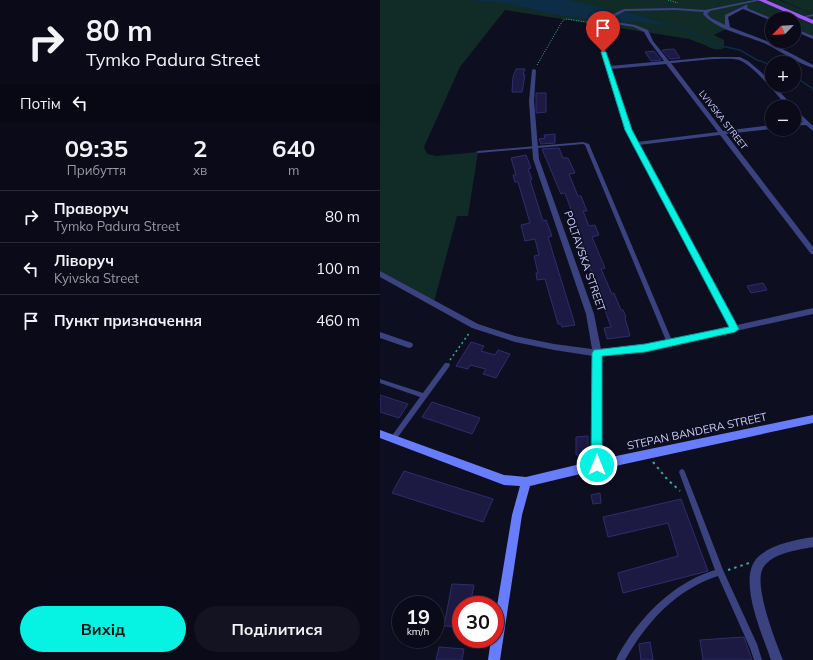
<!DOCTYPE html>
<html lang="uk">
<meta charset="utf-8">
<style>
body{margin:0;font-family:Mulish,sans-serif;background:#131322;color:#f1f3f6;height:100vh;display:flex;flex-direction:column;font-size:15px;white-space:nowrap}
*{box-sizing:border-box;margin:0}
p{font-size:13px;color:#999aa2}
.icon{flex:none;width:22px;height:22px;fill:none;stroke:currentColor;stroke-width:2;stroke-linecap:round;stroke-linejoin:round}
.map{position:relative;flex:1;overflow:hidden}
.drawer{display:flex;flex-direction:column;background:#0a0a19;width:380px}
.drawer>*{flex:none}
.top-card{background:#0a0a19;color:#f1f3f6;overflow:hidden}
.needle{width:26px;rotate:245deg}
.tools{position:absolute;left:385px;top:12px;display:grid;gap:8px}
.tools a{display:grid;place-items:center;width:36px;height:36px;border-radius:50%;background:#0a0a19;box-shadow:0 1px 3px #0004,0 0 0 1px #2a2b38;font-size:20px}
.speed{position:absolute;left:12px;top:596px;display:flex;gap:8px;font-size:20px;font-weight:700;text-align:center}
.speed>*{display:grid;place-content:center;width:52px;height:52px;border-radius:50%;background:#0a0a19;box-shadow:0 1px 3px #0004,0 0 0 1px #2a2b38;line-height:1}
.speed small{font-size:10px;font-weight:400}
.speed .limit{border:6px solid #d22;background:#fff;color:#111}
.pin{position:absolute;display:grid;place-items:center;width:34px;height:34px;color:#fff;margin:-41px -17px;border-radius:50% 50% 50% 0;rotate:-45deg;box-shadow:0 0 4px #0007}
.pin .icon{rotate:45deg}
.me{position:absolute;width:44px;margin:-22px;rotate:0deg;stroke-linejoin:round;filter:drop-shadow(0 0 3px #0008)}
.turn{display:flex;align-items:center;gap:14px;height:84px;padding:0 20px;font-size:18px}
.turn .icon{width:52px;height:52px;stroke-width:2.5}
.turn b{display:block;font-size:28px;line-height:34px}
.then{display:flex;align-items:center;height:38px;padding:0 20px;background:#0003;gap:8px;font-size:15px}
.eta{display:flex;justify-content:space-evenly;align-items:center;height:68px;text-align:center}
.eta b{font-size:24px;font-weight:700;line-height:28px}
.action{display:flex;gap:8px;margin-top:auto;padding:8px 20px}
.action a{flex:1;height:46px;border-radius:24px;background:#06f3e4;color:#111;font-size:16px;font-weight:700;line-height:46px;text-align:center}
.action a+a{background:#131322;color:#f1f3f6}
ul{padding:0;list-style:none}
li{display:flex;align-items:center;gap:12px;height:52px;padding:0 20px;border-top:1px solid #2a2b38}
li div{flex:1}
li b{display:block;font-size:15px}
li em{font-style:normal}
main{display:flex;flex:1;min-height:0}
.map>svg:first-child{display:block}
</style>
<main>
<section class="drawer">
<div class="top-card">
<div class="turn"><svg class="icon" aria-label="right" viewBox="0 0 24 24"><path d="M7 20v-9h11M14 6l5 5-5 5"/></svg><div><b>80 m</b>Tymko Padura Street</div></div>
<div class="then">Потім<svg class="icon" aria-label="left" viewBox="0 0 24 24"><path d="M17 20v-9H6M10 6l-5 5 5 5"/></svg></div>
</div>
<div class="eta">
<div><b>09:35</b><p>Прибуття</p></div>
<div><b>2</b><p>хв</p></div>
<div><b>640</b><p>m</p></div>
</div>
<ul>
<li><svg class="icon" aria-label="right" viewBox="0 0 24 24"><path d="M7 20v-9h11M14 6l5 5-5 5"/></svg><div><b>Праворуч</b><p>Tymko Padura Street</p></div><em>80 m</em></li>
<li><svg class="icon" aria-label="left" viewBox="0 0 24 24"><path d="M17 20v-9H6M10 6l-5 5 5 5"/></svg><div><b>Ліворуч</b><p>Kyivska Street</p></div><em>100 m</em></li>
<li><svg class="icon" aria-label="arrive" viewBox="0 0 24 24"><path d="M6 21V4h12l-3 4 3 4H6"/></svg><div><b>Пункт призначення</b></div><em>460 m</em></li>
</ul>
<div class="action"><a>Вихід</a><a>Поділитися</a></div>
</section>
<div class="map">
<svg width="433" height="660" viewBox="0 0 433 660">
<rect width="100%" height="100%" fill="#0e0e21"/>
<g fill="#112b26">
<path d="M0 0H399L433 14V38L414 29V19H392L364 8 346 16 348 28 334 35 344 40V48C335 52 330 47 322 44 318 42 313 41 309 39L125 10 80 67 44 147 47 154 57 156 98 152 88 216H77L54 302 0 274Z"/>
<path d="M401 0H433V14Z"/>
</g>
<g fill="#0d2c45">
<path d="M86 0H189L224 8 229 10 230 12 222 19 212 20 172 14 128 3Z"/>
<path d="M244 12 264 17 294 27 260 22H240L233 20 236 15Z"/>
</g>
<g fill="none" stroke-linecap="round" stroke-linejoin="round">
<g stroke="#0d2c45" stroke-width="1.5">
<path d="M291 26 306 29 332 44 360 50 377 60 392 65"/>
<path d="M414 76 433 89"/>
</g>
</g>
<g fill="#1c1a42" stroke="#2f2d6d">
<path d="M294 49 300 58 290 59 282 50Z"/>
<path d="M274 51 281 60 271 61 265 52Z"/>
<path d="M136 69H145L143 75H145L142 92H132L133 77Z"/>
<path d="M156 93H166V112L156 113Z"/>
<path d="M175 134V143L161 144 159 139 165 138 164 135Z"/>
<path d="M179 148 183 158H188L195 173 189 174 198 196H201L207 211H203L209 226 215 225 219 235 212 237 225 268 221 269 232 294 234 293 241 310H243L246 317 245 318 250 336 227 339 224 328 231 327 191 215H193L185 193 181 194 162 149Z"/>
<path d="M146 155 151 168 148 169 152 179 150 180 163 221 166 220 172 236 168 237 195 325 182 327 181 324H178L165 279 157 280 156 273H158L154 256 159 255 155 239 145 241 141 225 150 223 138 182H135L133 175H136L131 158Z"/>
<path d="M383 283 387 290 371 293 367 286Z"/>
<path d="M91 342 104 346 101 351 115 355 118 350 130 354 116 378 103 374 106 369 90 365 88 369 76 366Z"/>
<path d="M0 395 28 404 19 418 0 412Z"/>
<path d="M52 402 100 418 92 434 42 417Z"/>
<path d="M208 436V455H196V437Z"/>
<path d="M24 471 113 499 103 522 12 493Z"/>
<path d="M220 493 221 503 213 504 211 495Z"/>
<path d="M301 499 328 571 243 593 238 573 298 556 288 523 228 537 223 517Z"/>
<path d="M72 584 94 585 90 605H81V627L64 626Z"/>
<path d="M364 637 372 660H323L320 640Z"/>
<path d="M270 642 273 660H261L259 644Z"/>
<path d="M59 647 84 649 82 660H56Z"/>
</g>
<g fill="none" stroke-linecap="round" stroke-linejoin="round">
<g stroke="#31b093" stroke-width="1" stroke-dasharray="1 1.5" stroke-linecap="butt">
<path d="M288 0 298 3"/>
<path d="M157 65 183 20 187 19 219 24"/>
</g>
<path stroke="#31b093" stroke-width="1.5" stroke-dasharray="2 3" stroke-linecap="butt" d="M70 360 90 332"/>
<g stroke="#31b093" stroke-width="2" stroke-dasharray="2.5 4" stroke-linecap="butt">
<path d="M273 462 287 479 300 491"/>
<path d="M348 570 369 563"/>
</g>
<g fill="#3a427f" fill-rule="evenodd">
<path d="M433 14V16L422 18 421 17Z"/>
<path d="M203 142 209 144 293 343 292 345H288L287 343 205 145 203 144 98 153 96 152 98 151Z"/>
<path d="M65 363H69L70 365 69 367 15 441 13 442 11 441 10 439 11 437 40 397 0 383V379L43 393Z"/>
<path d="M302 469 304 470 305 472 343 570 377 644 382 660H374L370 648 338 576C295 590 267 622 245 660H236C239 652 245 644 250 636 272 606 299 581 335 570L299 472 300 470Z"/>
</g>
<g fill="#3a427f" fill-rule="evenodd">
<path d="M374 0H382L330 11 327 14 331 18 345 25V15L366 5H368L367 8 393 19H392V21L363 9 348 17 350 27 389 42 433 65V68C417 63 402 52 386 44 366 35 338 31 323 14L324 12 295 10 245 11 232 18 230 21 255 25 268 30 273 41 289 61 332 57H360L368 61 381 72 413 106 414 107H408C396 94 374 66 359 60 347 56 305 62 291 63L343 131 392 125V129L346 134 433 247V254H431L340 135 259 145 357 325 433 308V314L265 351 221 356 222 465 220 468 217 470 214 468 212 465 213 356 174 350 135 342 92 328 0 277V271L98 324 135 336 174 344 212 349 206 314 153 159 149 101 152 70 154 69 156 70 154 101 159 159 214 314 221 349 265 345 350 326 245 130 221 52 220 36 223 25 229 16 244 9 295 8 325 10ZM228 23 254 27 264 32 269 41 284 61 230 66C225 52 222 38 228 23ZM286 64 338 132 257 142 251 130 231 69Z"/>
<path d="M414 28 433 36V39L414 31Z"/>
<path d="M414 108 433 126V131L426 125 414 126V122H423L414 113Z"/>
<path d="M0 332 32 343 33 345 32 347 29 348 0 338Z"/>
<path d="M433 537V547C417 550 392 553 383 568 373 585 396 642 403 660H391C383 636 356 578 378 557 392 544 415 540 433 537Z"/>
</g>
<path fill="#687dfc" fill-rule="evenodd" d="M433 415V423L217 470 150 486 142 515 120 660H108L111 639H115V618L132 515 140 486 124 485 0 438V430L124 475 146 477 217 460Z"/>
<path fill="#a458fb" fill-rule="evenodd" d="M378 0H386L433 20V24Z"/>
</g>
<path fill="#06f3e4" stroke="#049e94" d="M223 51 226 52 252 130 359 329 355 332 265 352 222 356V465L220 468 217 470 213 468 211 465 212 353 214 350 265 344 349 327 245 130 221 52Z"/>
<g text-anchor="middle" stroke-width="3" stroke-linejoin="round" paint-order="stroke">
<g font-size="9" fill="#cfd1fe" stroke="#0e0e21">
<text transform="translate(343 120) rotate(52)" y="3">LVIVSKA STREET</text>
</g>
<g font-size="11" fill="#cfd1fe" stroke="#0e0e21">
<text transform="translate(205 261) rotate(71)" y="4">POLTAVSKA STREET</text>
<text transform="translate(317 431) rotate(-12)" y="4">STEPAN BANDERA STREET</text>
</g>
</g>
</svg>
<div class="tools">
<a><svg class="needle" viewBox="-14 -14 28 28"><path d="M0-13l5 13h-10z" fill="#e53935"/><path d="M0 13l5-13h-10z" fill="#999aa2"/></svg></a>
<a>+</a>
<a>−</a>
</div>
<div class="speed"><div>19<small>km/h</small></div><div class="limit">30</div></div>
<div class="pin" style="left:223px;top:52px;background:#d93025"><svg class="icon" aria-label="arrive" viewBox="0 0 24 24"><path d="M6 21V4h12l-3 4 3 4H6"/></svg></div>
<svg class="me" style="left:217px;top:465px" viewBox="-20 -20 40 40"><circle r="17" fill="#06f3e4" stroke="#fff" stroke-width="3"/><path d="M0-11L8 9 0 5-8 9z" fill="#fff"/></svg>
</div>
</main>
